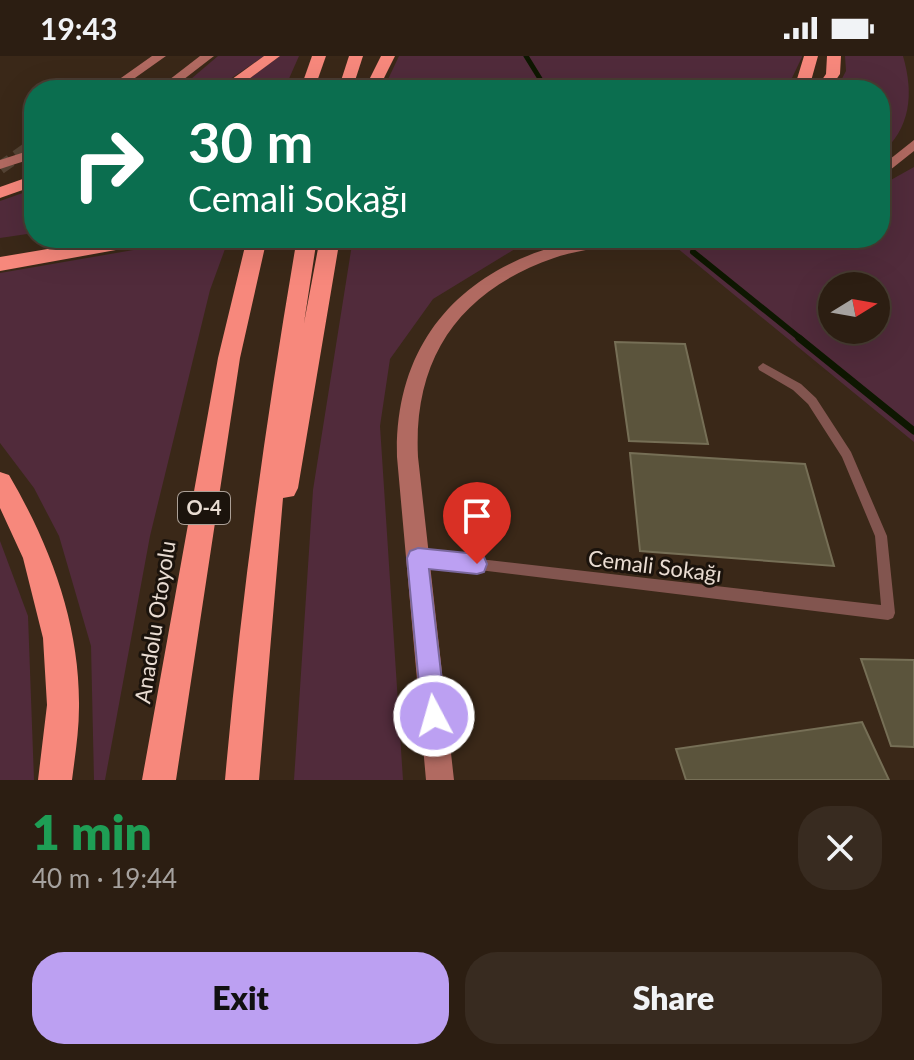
<!DOCTYPE html>
<meta charset="utf-8">
<style>
body{margin:0;font-family:Lato,sans-serif;background:#382b20;color:#f1f3f6;height:100vh;display:flex;flex-direction:column;font-size:30px;white-space:nowrap}
*{box-sizing:border-box;margin:0}
p{font-size:26px;color:#a6a29f}
.icon{flex:none;width:44px;height:44px;fill:none;stroke:currentColor;stroke-width:2;stroke-linecap:round;stroke-linejoin:round}
.map{position:relative;height:724px;overflow:hidden}
.sheet{display:flex;flex-direction:column;background:#2c1e12;flex:1}
.sheet>*{flex:none}
.hud{position:absolute;left:24px;top:24px;width:866px;height:168px;border-radius:32px;box-shadow:0 8px 32px #0002,0 0 0 2px #483c32;background:#0b6e4f;color:#fff;overflow:hidden}
.needle{width:52px;rotate:79deg}
.fabs{position:absolute;left:818px;top:216px;display:grid;gap:16px}
.fabs a{display:grid;place-items:center;width:72px;height:72px;border-radius:50%;background:#2c1e12;box-shadow:0 8px 32px #0002,0 0 0 2px #483c32;font-size:40px}
.pin{position:absolute;display:grid;place-items:center;width:68px;height:68px;color:#fff;margin:-82px -34px;border-radius:50% 50% 50% 0;rotate:-45deg;box-shadow:0 0 8px #0007}
.pin .icon{rotate:45deg}
.me{position:absolute;width:88px;margin:-44px;rotate:354deg;stroke-linejoin:round;filter:drop-shadow(0 0 6px #0008)}
.turn{display:flex;align-items:center;gap:28px;height:168px;padding:0 32px;font-size:36px}
.turn .icon{width:104px;height:104px;stroke-width:2.5}
.turn b{display:block;font-size:56px;line-height:68px}
.round{display:grid;place-items:center;flex:none;width:84px;height:84px;border-radius:32px;background:#382b20}
.headline{display:flex;align-items:center;justify-content:space-between;height:136px;padding:0 32px}
h1{font-size:48px;font-weight:800;line-height:60px;color:#1e9e55}
.primary-button{display:flex;gap:16px;margin-top:auto;padding:16px 32px}
.primary-button a{flex:1;height:92px;border-radius:32px;background:#bca0f2;color:#111;font-size:32px;font-weight:800;line-height:92px;text-align:center}
.primary-button a+a{background:#382b20;color:#f1f3f6}
.status{display:flex;justify-content:space-between;align-items:center;height:56px;padding:0 40px;background:#2c1e12;direction:ltr}
.status svg{height:22px;fill:currentColor}
.map>svg:first-child{display:block}
</style>
<div class="status"><b>19:43</b><svg viewBox="0 0 49 12"><path d="M0 12V9h3v3zM5 12V6h3v6zM10 12V3h3v9zM15 12V0h3v12zM26 1h20v11H26zM47 4h2v5h-2z"/></svg></div>
<div class="map">
<svg width="914" height="724" viewBox="0 0 914 724">
<rect width="100%" height="100%" fill="#3a2818"/>
<g fill="#512b3b" fill-rule="evenodd">
<path d="M218 0H264L214 34H178Z"/>
<path d="M280 0H299L284 34H234Z"/>
<path d="M399 0H802V1L791 24 779 34H383Z"/>
<path d="M845 0H903C914 38 911 72 880 99V34H836L846 15Z"/>
<path d="M914 111V386L671 187 727 182H880V130ZM832 230H876V274H832Z"/>
<path d="M34 133V177L0 182V145Z"/>
<path d="M203 182H229L210 234 150 480 105 724H94L91 590 59 480 34 432 0 387V217Z"/>
<path d="M353 182H559L523 188 433 243 390 303 380 370 403 724H294L313 434Z"/>
<path d="M0 485 28 560 34 724H0Z"/>
</g>
<g fill="none" stroke-linecap="round" stroke-linejoin="round">
<path stroke="#0e1701" stroke-width="5" d="M526 0 547 34"/>
<path stroke="#0e1701" stroke-width="6" d="M693 196 802 284"/>
<path stroke="#0e1701" stroke-width="7" d="M799 282 914 375"/>
</g>
<g fill="#5b543c" stroke="#766f56" stroke-width="2">
<path d="M615 286 685 288 708 388 629 385Z"/>
<path d="M630 397 805 408 834 510 640 495Z"/>
<path d="M861 603 914 604V691L891 690Z"/>
<path d="M862 666 889 724H686L676 693Z"/>
</g>
<g fill="none" stroke-linecap="round" stroke-linejoin="round">
<path stroke="#544334" stroke-width="13" stroke-dasharray="13 7" stroke-linecap="butt" d="M0 112 34 88"/>
<path fill="#82554f" fill-rule="evenodd" d="M763 307 801 328 816 342 851 396 887 480 895 557 893 562 888 564 413 506 412 502 413 498 418 496 881 549 875 480 842 401 808 348 793 334 759 314 758 311Z"/>
<g fill="#b16a61" fill-rule="evenodd">
<path d="M152 0H166L118 34H104Z"/>
<path d="M200 0H214L170 34H156Z"/>
<path d="M914 84V95L880 122V111Z"/>
<path d="M34 93V102L0 113V104Z"/>
<path d="M591 182H628L626 186C602 192 577 194 554 202 459 235 413 302 418 401L454 724H426L397 401C394 277 472 203 591 182Z"/>
</g>
<g fill="#f7887c" fill-rule="evenodd">
<path d="M264 0H280L234 34H217Z"/>
<path d="M312 0H326L314 34H300Z"/>
<path d="M349 0H363L352 34H338Z"/>
<path d="M381 0H395L378 34H364Z"/>
<path d="M804 0H818L811 25 802 34H786L797 23Z"/>
<path d="M827 0H841L840 18 829 34H815L826 18Z"/>
<path d="M34 119V130L0 142V131Z"/>
<path d="M113 182H159L149 188 0 215V201Z"/>
<path d="M247 182H267L240 302 176 724H142L218 302Z"/>
<path d="M297 182H317L304 267 320 182H340L298 432 294 440 283 442 259 724H225C241 542 266 362 297 182Z"/>
<path d="M0 416 9 419C50 489 80 568 79 651 79 675 75 700 72 724H38L47 649 43 582 23 502 0 452Z"/>
</g>
</g>
<path fill="#bca0f2" stroke="#7a689d" stroke-width="2" d="M418 492 477 498 484 501 487 508 484 516 477 518 429 513 446 660 442 669 434 673 425 669 422 660 407 502 410 495Z"/>
<g text-anchor="middle" stroke-width="6" stroke-linejoin="round" paint-order="stroke">
<rect fill="#1b130c" stroke="#aba097" stroke-width="2" x="178" y="436" width="52" height="32" rx="6"/>
<g font-size="20" font-weight="bold" fill="#e9dcd2">
<text x="204" y="459">O-4</text>
</g>
<g font-size="22" fill="#e9dcd2" stroke="#1b130c">
<text transform="translate(655 510) rotate(7)" y="8">Cemali Sokağı</text>
<text transform="translate(155 566) rotate(-81)" y="8">Anadolu Otoyolu</text>
</g>
</g>
</svg>
<div class="fabs">
<a><svg class="needle" viewBox="-14 -14 28 28"><path d="M0-13l5 13h-10z" fill="#e53935"/><path d="M0 13l5-13h-10z" fill="#a6a29f"/></svg></a>
</div>
<div class="pin" style="left:477px;top:508px;background:#d93025"><svg class="icon" aria-label="arrive" viewBox="0 0 24 24"><path d="M6 21V4h12l-3 4 3 4H6"/></svg></div>
<svg class="me" style="left:434px;top:660px" viewBox="-20 -20 40 40"><circle r="17" fill="#bca0f2" stroke="#fff" stroke-width="3"/><path d="M0-11L8 9 0 5-8 9z" fill="#fff"/></svg>
<div class="hud">
<div class="turn"><svg class="icon" aria-label="right" viewBox="0 0 24 24"><path d="M7 20v-9h11M14 6l5 5-5 5"/></svg><div><b>30 m</b>Cemali Sokağı</div></div>
</div>
</div>
<section class="sheet">
<div class="headline"><div><h1>1 min</h1><p>40 m · 19:44</p></div><a class="round"><svg class="icon" aria-label="close" viewBox="0 0 24 24"><path d="M6 6l12 12M18 6L6 18"/></svg></a></div>
<div class="primary-button"><a>Exit</a><a>Share</a></div>
</section>
